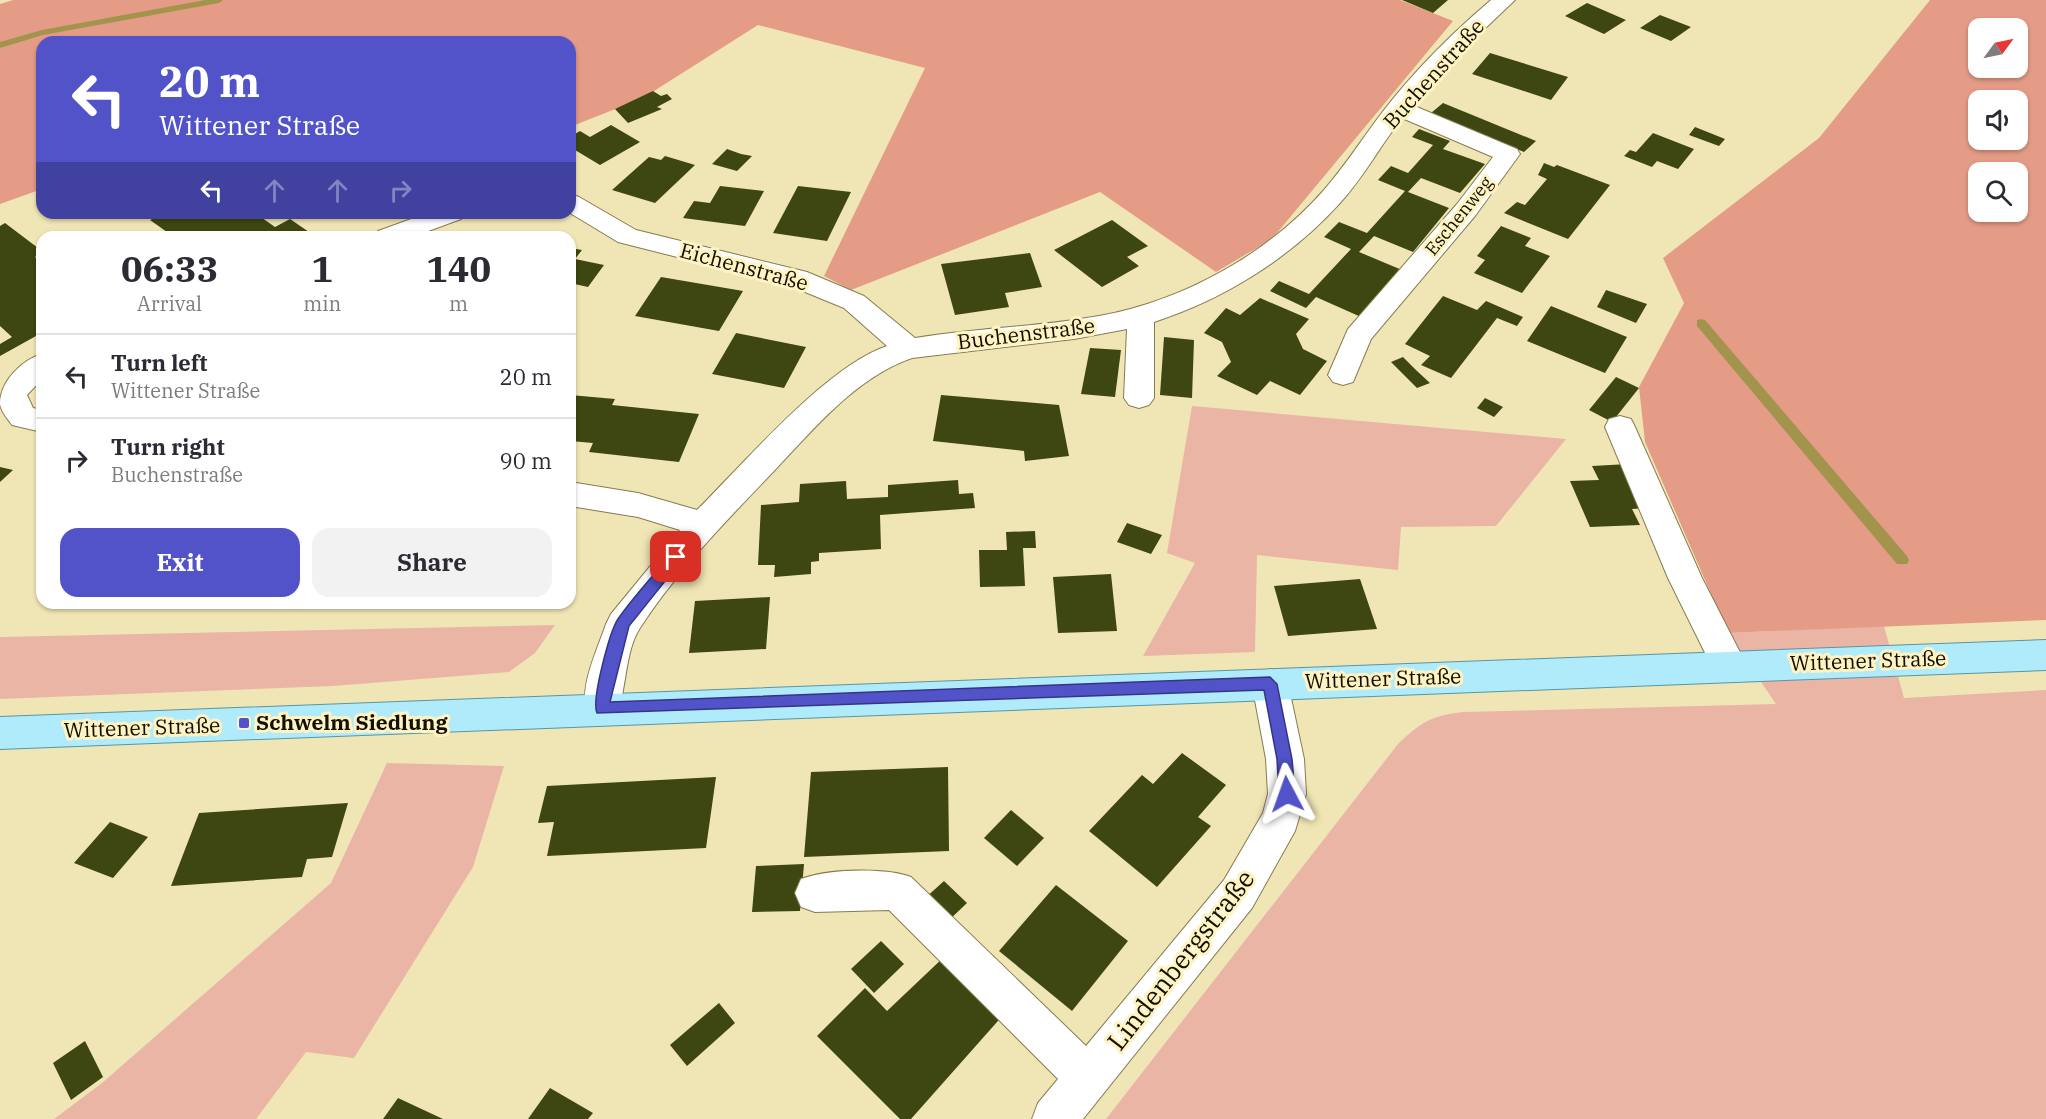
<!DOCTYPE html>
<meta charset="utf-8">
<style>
body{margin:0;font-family:"IBM Plex Serif",serif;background:#f2f2f3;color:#2b2b33;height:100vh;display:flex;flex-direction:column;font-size:22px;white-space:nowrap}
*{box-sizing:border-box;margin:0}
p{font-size:20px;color:#7c7c81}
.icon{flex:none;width:33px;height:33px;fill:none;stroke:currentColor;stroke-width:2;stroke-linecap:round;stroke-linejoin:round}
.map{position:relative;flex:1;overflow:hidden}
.panel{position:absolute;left:36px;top:231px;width:540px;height:378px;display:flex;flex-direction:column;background:#fff;border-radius:18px;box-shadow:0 2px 4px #0004}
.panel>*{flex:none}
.banner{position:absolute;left:36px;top:36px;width:540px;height:183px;border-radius:18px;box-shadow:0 2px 4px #0004;background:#5253c9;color:#fff;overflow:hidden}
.needle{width:39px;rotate:57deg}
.buttons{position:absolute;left:1968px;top:18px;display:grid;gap:12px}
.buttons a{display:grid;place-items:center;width:60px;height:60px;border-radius:12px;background:#fff;box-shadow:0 2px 4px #0004;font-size:30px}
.pin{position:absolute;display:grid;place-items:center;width:51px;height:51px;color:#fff;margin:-26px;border-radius:12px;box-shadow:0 3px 9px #0006}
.me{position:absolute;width:66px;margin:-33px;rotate:356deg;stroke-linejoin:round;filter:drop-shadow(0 0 4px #0008)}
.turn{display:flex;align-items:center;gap:21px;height:126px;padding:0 24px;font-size:27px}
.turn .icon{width:78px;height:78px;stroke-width:2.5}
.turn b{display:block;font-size:42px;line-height:51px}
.lanes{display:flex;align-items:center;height:57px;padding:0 24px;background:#0003;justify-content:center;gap:30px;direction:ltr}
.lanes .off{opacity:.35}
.eta{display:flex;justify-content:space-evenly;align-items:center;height:102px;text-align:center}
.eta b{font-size:36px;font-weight:800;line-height:42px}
.action{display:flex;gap:12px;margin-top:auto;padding:12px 24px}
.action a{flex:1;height:69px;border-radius:18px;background:#5253c9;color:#fff;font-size:24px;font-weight:800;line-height:69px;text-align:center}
.action a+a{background:#f2f2f3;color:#2b2b33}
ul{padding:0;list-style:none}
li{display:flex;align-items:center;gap:18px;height:84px;padding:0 24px;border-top:2px solid #e1e1e2}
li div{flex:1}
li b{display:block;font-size:22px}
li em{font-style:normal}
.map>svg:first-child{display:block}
</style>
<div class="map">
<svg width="2046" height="1119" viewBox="0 0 2046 1119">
<rect width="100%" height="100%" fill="#f0e6b5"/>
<g fill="#eab5a5">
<path d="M1192 406 1566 439 1496 526 1401 527 1398 570 1257 555 1255 652 1143 656 1195 563 1167 553Z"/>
<path d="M555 625 535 653 509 672 333 686 0 699V637Z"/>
<path d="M1884 626 1904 698 2046 690V1119H1106L1398 744C1421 722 1431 716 1463 712L1776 704 1728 633Z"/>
<path d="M387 763 504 766 473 867 354 1058 306 1052 256 1119H54L102 1083 331 883Z"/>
</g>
<g fill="#e59c86" fill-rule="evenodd">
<path d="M13 0H1400L1453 21 1272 239 1216 272 1100 192 851 290 824 276 925 68 758 25 643 98 570 127V42H42V189L0 204V4Z"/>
<path d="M1930 0H2046V620L1728 633 1645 442 1639 387 1684 303 1663 258 1819 138ZM1978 28H2018V68H1978ZM1978 100H2018V140H1978ZM1978 172H2018V212H1978Z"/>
</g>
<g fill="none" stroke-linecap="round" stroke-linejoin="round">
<g fill="#a2944d" fill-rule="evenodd">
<path d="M205 0H223L219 3 43 35 0 48V42L42 30Z"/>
<path d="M1701 319 1705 320 1907 556 1909 560 1907 564H1897L1697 326V320Z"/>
</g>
</g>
<g fill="#3e4611">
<path d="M1402 0H1448L1433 13Z"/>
<path d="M1587 3 1626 20 1604 34 1565 16Z"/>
<path d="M1660 15 1691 27 1671 41 1640 28Z"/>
<path d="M1490 53 1568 77 1551 100 1472 74Z"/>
<path d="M653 91 661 96 667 94 672 99 657 107 662 109 628 123 615 109Z"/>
<path d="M1443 103 1536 141 1524 152 1431 113Z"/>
<path d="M611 125 640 142 600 165 570 147V137L580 131 590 137Z"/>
<path d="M1695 127 1725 139 1719 146 1689 135Z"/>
<path d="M1419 129 1450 141 1443 149 1485 164 1460 193 1421 178 1408 192 1449 208 1413 252 1374 236 1359 252 1402 270 1361 317 1316 297 1306 308 1270 291 1279 281 1309 294 1351 249 1324 237 1339 222 1367 233 1405 191 1378 180 1391 166 1408 173 1433 145 1412 137Z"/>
<path d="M1653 133 1694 149 1678 169 1657 161 1652 167 1624 156 1630 150 1636 152Z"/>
<path d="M727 149 741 154 752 156 737 171 712 164Z"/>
<path d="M665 156 695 165 655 203 612 190 649 157 661 160Z"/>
<path d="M1544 163 1554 167 1557 165 1610 185 1568 239 1504 213 1517 202 1525 205 1547 179 1538 175Z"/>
<path d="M720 186 764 191 745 226 683 218 694 201 710 203Z"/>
<path d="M798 186 851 192 827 241 773 233Z"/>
<path d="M157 213H255L275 227 290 219 309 232 300 237H174L150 220 160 215Z"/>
<path d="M1112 220 1148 246 1127 257 1139 266 1102 287 1054 250Z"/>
<path d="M5 223 42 251 35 257 42 263V341L36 336 0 356V344L12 337 0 326V226Z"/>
<path d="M1501 226 1531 238 1525 246 1550 256 1522 293 1474 273 1485 260 1477 256Z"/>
<path d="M570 248 582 250 575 259 604 265 588 287 570 283Z"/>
<path d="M1030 253 1042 287 1005 293 1009 307 955 315 941 264Z"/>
<path d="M661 277 743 291 719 331 635 316Z"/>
<path d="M1606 290 1647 304 1636 323 1597 307Z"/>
<path d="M1443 296 1477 310 1486 301 1523 317 1517 326 1497 318 1451 378 1421 365 1430 356 1405 344Z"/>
<path d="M1260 298 1309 319 1296 334 1303 349 1327 361 1300 395 1270 381 1257 395 1217 376 1231 362 1222 342 1204 333 1226 308 1240 315Z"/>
<path d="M1551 306 1627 337 1605 373 1527 341Z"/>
<path d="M736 333 806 347 784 388 712 374Z"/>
<path d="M1164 337 1194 340 1192 398 1160 395Z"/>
<path d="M1090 348 1121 350 1115 397 1081 394Z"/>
<path d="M1403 357 1417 371 1430 383 1417 388 1391 362Z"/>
<path d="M1616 377 1639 388 1612 422 1589 410Z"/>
<path d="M570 395 615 399 612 405 699 414 679 462 589 452 593 443 570 441Z"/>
<path d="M941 395 1059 405 1069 456 1025 461 1024 451 933 441Z"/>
<path d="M1485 398 1503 407 1494 417 1477 408Z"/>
<path d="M1628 464 1650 508 1632 509 1640 525 1590 527 1570 481 1599 480 1592 466Z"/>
<path d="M0 467 13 470 0 482Z"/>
<path d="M958 480 959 494 973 493 975 508 880 515 881 549 819 553V561L811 562V574L774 577 775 565H758L761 505 799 502 800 484 846 481 847 499 888 497V485Z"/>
<path d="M1127 523 1162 535 1151 554 1117 542Z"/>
<path d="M1035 531 1036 548H1023L1025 586 980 587 979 550H1007L1006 532Z"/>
<path d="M1111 574 1117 631 1058 633 1053 577Z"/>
<path d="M1360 579 1377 629 1288 636 1274 586Z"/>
<path d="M770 597 766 649 689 653 695 601Z"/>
<path d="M1182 753 1226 785 1198 817 1211 826 1157 887 1089 831 1142 775 1153 784Z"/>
<path d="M948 767 949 851 804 857 811 772Z"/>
<path d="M716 777 706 848 547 856 554 822 538 823 547 786Z"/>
<path d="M348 803 332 857 307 859 302 877 171 886 199 813Z"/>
<path d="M1011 810 1044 838 1017 866 984 838Z"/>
<path d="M110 822 148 837 113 878 74 863Z"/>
<path d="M804 864 800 911 752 912 756 866Z"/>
<path d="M944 881 967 903 946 923 923 900Z"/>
<path d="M1056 885 1128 941 1072 1011 999 951Z"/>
<path d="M881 941 904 964 874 993 851 969Z"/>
<path d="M945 956 1005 1013 911 1119H900L817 1036 865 988 887 1011Z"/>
<path d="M719 1003 735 1023 687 1066 670 1045Z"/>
<path d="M85 1041 103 1077 71 1100 53 1063Z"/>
<path d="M550 1088 593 1113 588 1119H528Z"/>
<path d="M398 1098 443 1119H383Z"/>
</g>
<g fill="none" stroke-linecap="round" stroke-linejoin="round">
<defs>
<g id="minor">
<path d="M1491 0H1515L1457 55 1412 105 1517 149 1520 154 1475 216 1371 339 1353 382 1343 385 1333 382 1328 375 1348 329 1457 204 1493 157 1402 118C1380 146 1364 177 1340 203 1290 258 1225 299 1154 322V398L1149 405 1139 408 1129 405 1124 398 1127 329 1074 339 912 358C856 377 813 430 773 472 727 520 676 572 640 628 624 652 627 693 615 719L602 724 589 719C576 692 597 651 606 624L611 614 680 530 638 517 570 506V482L638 493 697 510C744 463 827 366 887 346L844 308 788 285 618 242 570 213V194L579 197 636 230 807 272 864 296 915 338C976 328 1038 327 1099 316 1183 301 1268 254 1324 190 1345 166 1362 139 1381 114 1413 72 1451 34 1491 0Z"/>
<path d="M428 213H465L461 219 412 237H374L378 231Z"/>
<path d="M42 354V379L27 395 33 408 42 410V432L12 425C8 419 1 412 0 404 0 381 22 360 42 354Z"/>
<path d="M1620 416 1631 419 1635 427 1702 578 1747 666 1741 677 1729 681 1717 677 1668 578 1605 427 1609 419Z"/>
<path d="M1270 669 1283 673 1288 684 1304 759 1306 794 1295 831 1252 908 1083 1119H1032L1038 1103 1058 1079 889 910 815 912 801 907 795 893 801 879C826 869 886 867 911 877L1086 1046 1224 880 1263 813 1268 794 1266 759 1252 684 1257 673Z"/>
</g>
<path id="major" d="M2046 640V670L0 749V717Z"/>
</defs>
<use href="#minor" stroke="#867c4f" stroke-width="2"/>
<use href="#major" stroke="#5796a2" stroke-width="2"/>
<use href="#minor" fill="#fff" fill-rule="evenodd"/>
<use href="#major" fill="#b0ebfb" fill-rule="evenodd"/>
</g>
<path fill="#5253c9" stroke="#353683" stroke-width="1.5" d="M676 552 683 557 681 561 629 626 610 702 1270 677 1277 684 1292 759 1295 794 1292 799 1287 801 1281 799 1279 794 1277 759 1264 690 597 713C591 700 610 631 618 619 634 596 654 575 672 553Z"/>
<rect fill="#5253c9" stroke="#fef3c2" stroke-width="2" x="238" y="717" width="12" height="12" rx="3"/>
<g text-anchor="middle" stroke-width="6" stroke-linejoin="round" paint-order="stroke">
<g font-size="18" fill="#130f01" stroke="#fef3c2">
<text transform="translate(1459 216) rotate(-51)" y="6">Eschenweg</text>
</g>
<g font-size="21" fill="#130f01" stroke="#fef3c2">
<text transform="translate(1434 74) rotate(-48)" y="7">Buchenstraße</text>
<text transform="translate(744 267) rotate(15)" y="7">Eichenstraße</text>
<text transform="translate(1026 334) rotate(-7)" y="7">Buchenstraße</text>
<text transform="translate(1868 661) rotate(-2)" y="7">Wittener Straße</text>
<text transform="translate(1383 679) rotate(-2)" y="7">Wittener Straße</text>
<text transform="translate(142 728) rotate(-2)" y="7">Wittener Straße</text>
</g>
<g font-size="21" font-weight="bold" fill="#130f01" stroke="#fef3c2" text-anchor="start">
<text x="256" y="730">Schwelm Siedlung</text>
</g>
<g font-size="26" fill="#130f01" stroke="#fef3c2">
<text transform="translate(1181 960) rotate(-52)" y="9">Lindenbergstraße</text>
</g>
</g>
</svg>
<div class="buttons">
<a><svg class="needle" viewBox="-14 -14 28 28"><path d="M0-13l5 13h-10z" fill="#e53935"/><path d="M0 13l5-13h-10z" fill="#7c7c81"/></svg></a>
<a><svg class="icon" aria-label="sound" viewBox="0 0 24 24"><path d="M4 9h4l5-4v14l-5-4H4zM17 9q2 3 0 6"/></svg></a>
<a><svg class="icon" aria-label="search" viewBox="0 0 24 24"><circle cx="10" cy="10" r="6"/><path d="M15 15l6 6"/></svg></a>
</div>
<div class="pin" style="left:676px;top:557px;background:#d93025"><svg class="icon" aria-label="arrive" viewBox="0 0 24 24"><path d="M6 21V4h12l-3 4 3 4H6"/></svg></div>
<svg class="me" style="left:1287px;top:794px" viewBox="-20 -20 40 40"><path d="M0-17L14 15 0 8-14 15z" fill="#5253c9" stroke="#fff" stroke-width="4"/></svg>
<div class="banner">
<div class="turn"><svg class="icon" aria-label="left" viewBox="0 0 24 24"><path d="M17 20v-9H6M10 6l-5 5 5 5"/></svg><div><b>20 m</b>Wittener Straße</div></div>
<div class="lanes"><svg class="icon" aria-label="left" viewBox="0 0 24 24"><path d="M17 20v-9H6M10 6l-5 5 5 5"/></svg><svg class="icon off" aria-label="ahead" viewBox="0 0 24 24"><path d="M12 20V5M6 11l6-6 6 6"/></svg><svg class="icon off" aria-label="ahead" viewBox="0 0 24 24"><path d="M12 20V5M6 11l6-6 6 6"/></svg><svg class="icon off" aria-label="right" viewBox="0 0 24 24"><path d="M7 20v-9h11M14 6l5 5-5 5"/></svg></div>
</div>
<section class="panel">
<div class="eta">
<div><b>06:33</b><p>Arrival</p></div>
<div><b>1</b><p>min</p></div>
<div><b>140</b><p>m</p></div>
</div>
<ul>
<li><svg class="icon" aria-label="left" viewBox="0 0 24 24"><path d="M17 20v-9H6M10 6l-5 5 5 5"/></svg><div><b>Turn left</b><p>Wittener Straße</p></div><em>20 m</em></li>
<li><svg class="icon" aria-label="right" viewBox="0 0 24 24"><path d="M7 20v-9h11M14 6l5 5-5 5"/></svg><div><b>Turn right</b><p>Buchenstraße</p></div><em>90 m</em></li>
</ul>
<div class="action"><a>Exit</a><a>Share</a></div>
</section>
</div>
